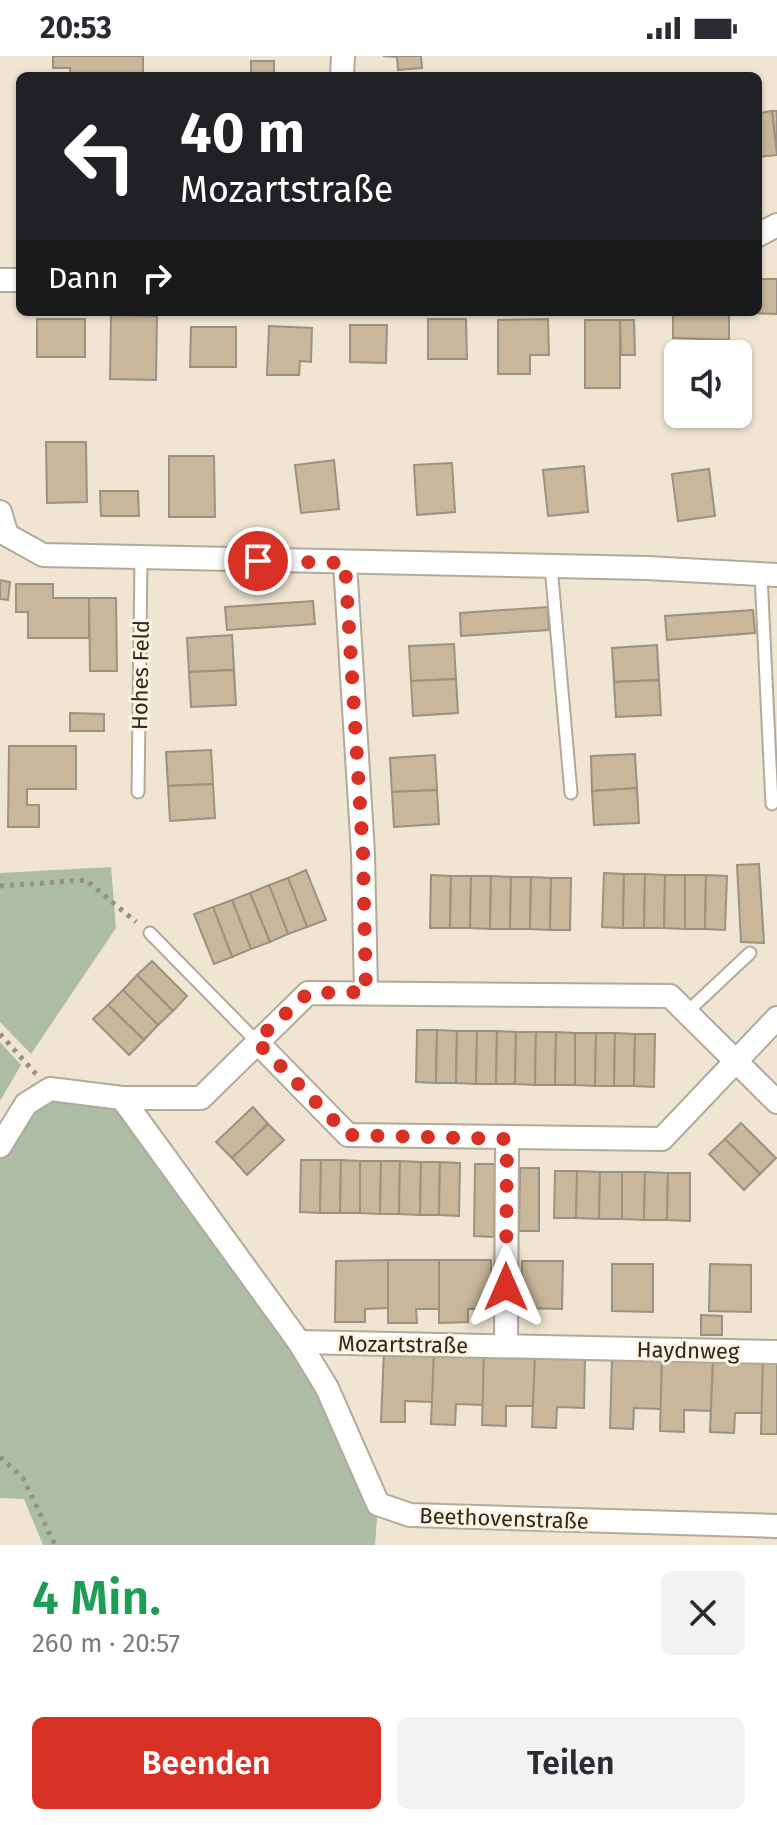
<!DOCTYPE html>
<html lang="de">
<meta charset="utf-8">
<style>
body{margin:0;font-family:"Fira Sans",sans-serif;background:#f2f2f3;color:#2b2b33;height:100vh;display:flex;flex-direction:column;font-size:30px;white-space:nowrap}
*{box-sizing:border-box;margin:0}
p{font-size:26px;color:#7c7c81}
.icon{flex:none;width:44px;height:44px;fill:none;stroke:currentColor;stroke-width:2;stroke-linecap:round;stroke-linejoin:round}
.map{position:relative;height:1489px;overflow:hidden}
.sheet{display:flex;flex-direction:column;background:#fff;flex:1}
.sheet>*{flex:none}
.banner{position:absolute;left:16px;top:16px;width:746px;height:244px;border-radius:12px;box-shadow:0 2px 6px #0004;background:#202124;color:#fff;overflow:hidden}
.tools{position:absolute;left:664px;top:284px;display:grid;gap:16px}
.tools a{display:grid;place-items:center;width:88px;height:88px;border-radius:12px;background:#fff;box-shadow:0 2px 6px #0004;font-size:40px}
.pin{position:absolute;display:grid;place-items:center;width:68px;height:68px;color:#fff;margin:-34px;border:4px solid #fff;border-radius:50%;box-shadow:0 2px 8px #0007}
.me{position:absolute;width:88px;margin:-44px;rotate:0deg;stroke-linejoin:round;filter:drop-shadow(0 0 6px #0008)}
.turn{display:flex;align-items:center;gap:28px;height:168px;padding:0 32px;font-size:36px}
.turn .icon{width:104px;height:104px;stroke-width:2.5}
.turn b{display:block;font-size:56px;line-height:68px}
.then{display:flex;align-items:center;height:76px;padding:0 32px;background:#0003;gap:16px;font-size:30px}
.round{display:grid;place-items:center;flex:none;width:84px;height:84px;border-radius:12px;background:#f2f2f3}
.overview{display:flex;align-items:center;justify-content:space-between;height:136px;padding:0 32px}
h1{font-size:48px;font-weight:600;line-height:60px;color:#1e9e55}
.primary-button{display:flex;gap:16px;margin-top:auto;padding:16px 32px}
.primary-button a{flex:1;height:92px;border-radius:12px;background:#d93025;color:#fff;font-size:32px;font-weight:600;line-height:92px;text-align:center}
.primary-button a+a{background:#f2f2f3;color:#2b2b33}
.status{display:flex;justify-content:space-between;align-items:center;height:56px;padding:0 40px;background:#fff;direction:ltr}
.status svg{height:22px;fill:currentColor}
.map>svg:first-child{display:block}
</style>
<div class="status"><b>20:53</b><svg viewBox="0 0 49 12"><path d="M0 12V9h3v3zM5 12V6h3v6zM10 12V3h3v9zM15 12V0h3v12zM26 1h20v11H26zM47 4h2v5h-2z"/></svg></div>
<div class="map">
<svg width="777" height="1489" viewBox="0 0 777 1489">
<rect width="100%" height="100%" fill="#efe5d2"/>
<g fill="#acbca5">
<path d="M111 811 116 872 31 998 0 966V817Z"/>
<path d="M0 986 21 1009 0 1045Z"/>
<path d="M50 1033 122 1042 299 1286 378 1448 375 1489H43L24 1443 0 1442V1090Z"/>
</g>
<g fill="#c8b79a" stroke="#9b9180" stroke-width="2">
<path d="M53 0H143V20H70V12H53Z"/>
<path d="M383 0H421L422 12 398 14 397 1Z"/>
<rect x="251" y="5" width="23" height="15"/>
<path d="M772 55H777V98Z"/>
<path d="M772 55 777 99 758 101V57Z"/>
<path d="M758 223H777V258L752 257 758 256Z"/>
<path d="M673 256H729V284L673 282Z"/>
<path d="M111 259 157 260 156 324 110 323Z"/>
<rect x="37" y="263" width="48" height="38"/>
<path d="M428 263H466L467 303H428Z"/>
<path d="M548 263 549 299H530V318H498V264Z"/>
<rect x="585" y="264" width="35" height="68"/>
<path d="M620 264H634L635 299H621Z"/>
<path d="M350 269H387L386 307 350 306Z"/>
<path d="M269 270 312 272 311 306 300 305 299 319H267Z"/>
<path d="M191 271H236V311H190Z"/>
<path d="M46 386H86L87 446 47 447Z"/>
<path d="M169 400H214L215 461H169Z"/>
<path d="M334 404 339 453 301 457 295 409Z"/>
<path d="M452 407 455 456 417 459 414 409Z"/>
<path d="M584 410 588 456 548 460 543 414Z"/>
<path d="M709 413 715 460 678 465 672 418Z"/>
<path d="M100 435H138L139 460H101Z"/>
<path d="M0 524 10 526 8 544 0 543Z"/>
<path d="M16 528H53V542H89V582H28V556H16Z"/>
<path d="M89 542H116L117 615H90Z"/>
<path d="M313 545 315 568 227 574 225 551Z"/>
<path d="M548 551 549 574 461 580 460 557Z"/>
<path d="M753 554 755 577 667 584 665 560Z"/>
<path d="M232 579 234 614 189 616 187 582Z"/>
<path d="M454 588 456 623 411 625 409 590Z"/>
<path d="M657 589 659 624 614 626 612 592Z"/>
<path d="M234 614 236 649 191 651 189 616Z"/>
<path d="M456 623 458 657 413 660 411 625Z"/>
<path d="M659 624 661 659 616 661 614 626Z"/>
<path d="M70 657 104 658V675H70Z"/>
<path d="M9 690H76V733H27V749H39V771H8Z"/>
<path d="M211 694 213 728 168 730 166 696Z"/>
<path d="M635 698 637 732 592 735 591 700Z"/>
<path d="M435 699 437 734 392 736 390 702Z"/>
<path d="M213 728 215 762 170 765 168 730Z"/>
<path d="M637 732 639 767 594 769 592 735Z"/>
<path d="M437 734 439 768 394 771 392 736Z"/>
<path d="M759 808 764 887 741 886 737 809Z"/>
<path d="M306 814 326 864 307 871 288 822Z"/>
<path d="M604 817 624 818 623 872 602 871Z"/>
<path d="M624 818H645L644 872H623Z"/>
<path d="M645 818 665 819 664 872H644Z"/>
<path d="M431 819 451 820 450 872H430Z"/>
<path d="M665 819H685V873L664 872Z"/>
<path d="M685 819H706L705 873H685Z"/>
<path d="M706 819 727 820 725 874 705 873Z"/>
<path d="M451 820H471L470 872H450Z"/>
<path d="M471 820H491L490 873 470 872Z"/>
<path d="M491 820 511 821 510 873H490Z"/>
<path d="M511 821H531L530 873H510Z"/>
<path d="M531 821 551 822 550 874 530 873Z"/>
<path d="M288 822 307 871 288 878 269 829Z"/>
<path d="M551 822H571L570 874H550Z"/>
<path d="M269 829 288 878 270 886 250 837Z"/>
<path d="M250 837 270 886 251 893 232 844Z"/>
<path d="M232 844 251 893 232 901 213 851Z"/>
<path d="M213 851 232 901 214 908 194 858Z"/>
<path d="M152 905 187 940 173 955 137 919Z"/>
<path d="M137 919 173 955 158 969 123 934Z"/>
<path d="M123 934 158 969 144 984 108 949Z"/>
<path d="M108 949 144 984 129 999 93 963Z"/>
<path d="M417 974H437L436 1027 416 1026Z"/>
<path d="M437 974 457 975 456 1027H436Z"/>
<path d="M457 975H477L476 1028 456 1027Z"/>
<path d="M477 975H497L496 1028H476Z"/>
<path d="M497 975 516 976 515 1028H496Z"/>
<path d="M516 976H536L535 1029 515 1028Z"/>
<path d="M536 976H556L555 1029H535Z"/>
<path d="M556 976 575 977V1029H555Z"/>
<path d="M575 977H596L595 1030 575 1029Z"/>
<path d="M596 977H615L614 1030H595Z"/>
<path d="M615 977 635 978 634 1030H614Z"/>
<path d="M635 978H655L654 1031 634 1030Z"/>
<path d="M253 1051 268 1068 232 1102 216 1086Z"/>
<path d="M741 1067 776 1102 760 1118 725 1083Z"/>
<path d="M268 1068 284 1084 247 1119 232 1102Z"/>
<path d="M725 1083 760 1118 744 1134 709 1098Z"/>
<path d="M301 1104H321L320 1157 300 1156Z"/>
<path d="M321 1104H341L340 1157H320Z"/>
<path d="M341 1104 360 1105V1157H340Z"/>
<path d="M360 1105H381L380 1158 360 1157Z"/>
<path d="M381 1105H400L399 1158H380Z"/>
<path d="M400 1105 421 1106 420 1159 399 1158Z"/>
<path d="M421 1106H440L439 1159H420Z"/>
<path d="M440 1106 460 1107 459 1160 439 1159Z"/>
<path d="M475 1108H495L494 1181 474 1180Z"/>
<path d="M520 1112H539V1175H519Z"/>
<path d="M555 1115H577L576 1162H554Z"/>
<path d="M577 1115 600 1116 599 1163 576 1162Z"/>
<path d="M600 1116H622V1163H599Z"/>
<path d="M622 1116H645L644 1164 622 1163Z"/>
<path d="M645 1116 668 1117 667 1164H644Z"/>
<path d="M668 1117H690V1165L667 1164Z"/>
<path d="M388 1204V1252L365 1253V1266H335L336 1205Z"/>
<path d="M388 1204H439V1253H416L417 1267H388Z"/>
<path d="M439 1204H491V1253H468V1266L439 1267Z"/>
<path d="M522 1205H563L562 1253 521 1252Z"/>
<path d="M612 1208H653V1256L612 1255Z"/>
<path d="M710 1208 751 1209V1256L709 1255Z"/>
<path d="M701 1259 722 1260V1279H701Z"/>
<path d="M384 1294 434 1296 433 1346 405 1345V1366H381Z"/>
<path d="M434 1296 484 1298 483 1349 456 1348 455 1369 431 1368Z"/>
<path d="M484 1298 535 1300 534 1350H506V1370L482 1369Z"/>
<path d="M535 1300 585 1301 584 1352 557 1351 556 1372 532 1371Z"/>
<path d="M612 1301 662 1303 661 1353 634 1352 633 1373 610 1372Z"/>
<path d="M662 1303 713 1305 711 1355 684 1354V1376L660 1375Z"/>
<path d="M713 1305 763 1306 762 1357H735L734 1377 710 1376Z"/>
<path d="M763 1306 777 1307V1378H761Z"/>
</g>
<g fill="none" stroke-linecap="round" stroke-linejoin="round">
<defs>
<g id="service">
<path d="M551 510 571 737"/>
<path d="M761 519 772 748"/>
<path d="M138 736 141 502"/>
<path d="M150 877 256 985"/>
<path d="M687 956 750 897"/>
</g>
<g id="minor">
<path d="M342 20 343 0"/>
<path d="M758 179 777 169"/>
<path d="M0 224H20"/>
<path d="M0 456 7 479 43 499 647 512 777 519"/>
<path d="M345 507 363 797 366 936"/>
<path d="M256 985 348 1079 662 1083 777 962"/>
<path d="M122 1042 299 1286 327 1332 378 1448 410 1459 777 1470"/>
<path d="M0 1090 26 1048 50 1033 122 1042H201L308 937 670 940 777 1046"/>
<path d="M299 1286 777 1296"/>
<path d="M506 1290 507 1083"/>
</g>
</defs>
<use href="#service" stroke="#b3a998" stroke-width="15"/>
<use href="#minor" stroke="#b3a998" stroke-width="26"/>
<g stroke="#978f82" stroke-width="5" stroke-dasharray="4 6" stroke-linecap="butt">
<path d="M0 830 86 824 136 866"/>
<path d="M0 978 36 1018"/>
<path d="M0 1401 23 1422 55 1489"/>
</g>
<use href="#service" stroke="#fff" stroke-width="11"/>
<use href="#minor" stroke="#fff" stroke-width="22"/>
</g>
<g fill="none" stroke-linecap="round" stroke-linejoin="round">
<path stroke="#d93025" stroke-width="14" stroke-dasharray="0 25.2" d="M258 505 345 507 363 797 366 936 308 937 256 985 348 1079 507 1083 506 1231"/>
</g>
<g text-anchor="middle" stroke-width="6" stroke-linejoin="round" paint-order="stroke">
<g font-size="22" fill="#2d2922" stroke="#fcf2e0">
<text transform="translate(140 619) rotate(-89)" y="8">Hohes Feld</text>
<text transform="translate(403 1288) rotate(1)" y="8">Mozartstraße</text>
<text transform="translate(688 1294) rotate(1)" y="8">Haydnweg</text>
<text transform="translate(504 1462) rotate(2)" y="8">Beethovenstraße</text>
</g>
</g>
</svg>
<div class="tools">
<a><svg class="icon" aria-label="sound" viewBox="0 0 24 24"><path d="M4 9h4l5-4v14l-5-4H4zM17 9q2 3 0 6"/></svg></a>
</div>
<div class="pin" style="left:258px;top:505px;background:#d93025"><svg class="icon" aria-label="arrive" viewBox="0 0 24 24"><path d="M6 21V4h12l-3 4 3 4H6"/></svg></div>
<svg class="me" style="left:506px;top:1231px" viewBox="-20 -20 40 40"><path d="M0-17L14 15 0 8-14 15z" fill="#d93025" stroke="#fff" stroke-width="4"/></svg>
<div class="banner">
<div class="turn"><svg class="icon" aria-label="left" viewBox="0 0 24 24"><path d="M17 20v-9H6M10 6l-5 5 5 5"/></svg><div><b>40 m</b>Mozartstraße</div></div>
<div class="then">Dann<svg class="icon" aria-label="right" viewBox="0 0 24 24"><path d="M7 20v-9h11M14 6l5 5-5 5"/></svg></div>
</div>
</div>
<section class="sheet">
<div class="overview"><div><h1>4 Min.</h1><p>260 m · 20:57</p></div><a class="round"><svg class="icon" aria-label="close" viewBox="0 0 24 24"><path d="M6 6l12 12M18 6L6 18"/></svg></a></div>
<div class="primary-button"><a>Beenden</a><a>Teilen</a></div>
</section>
